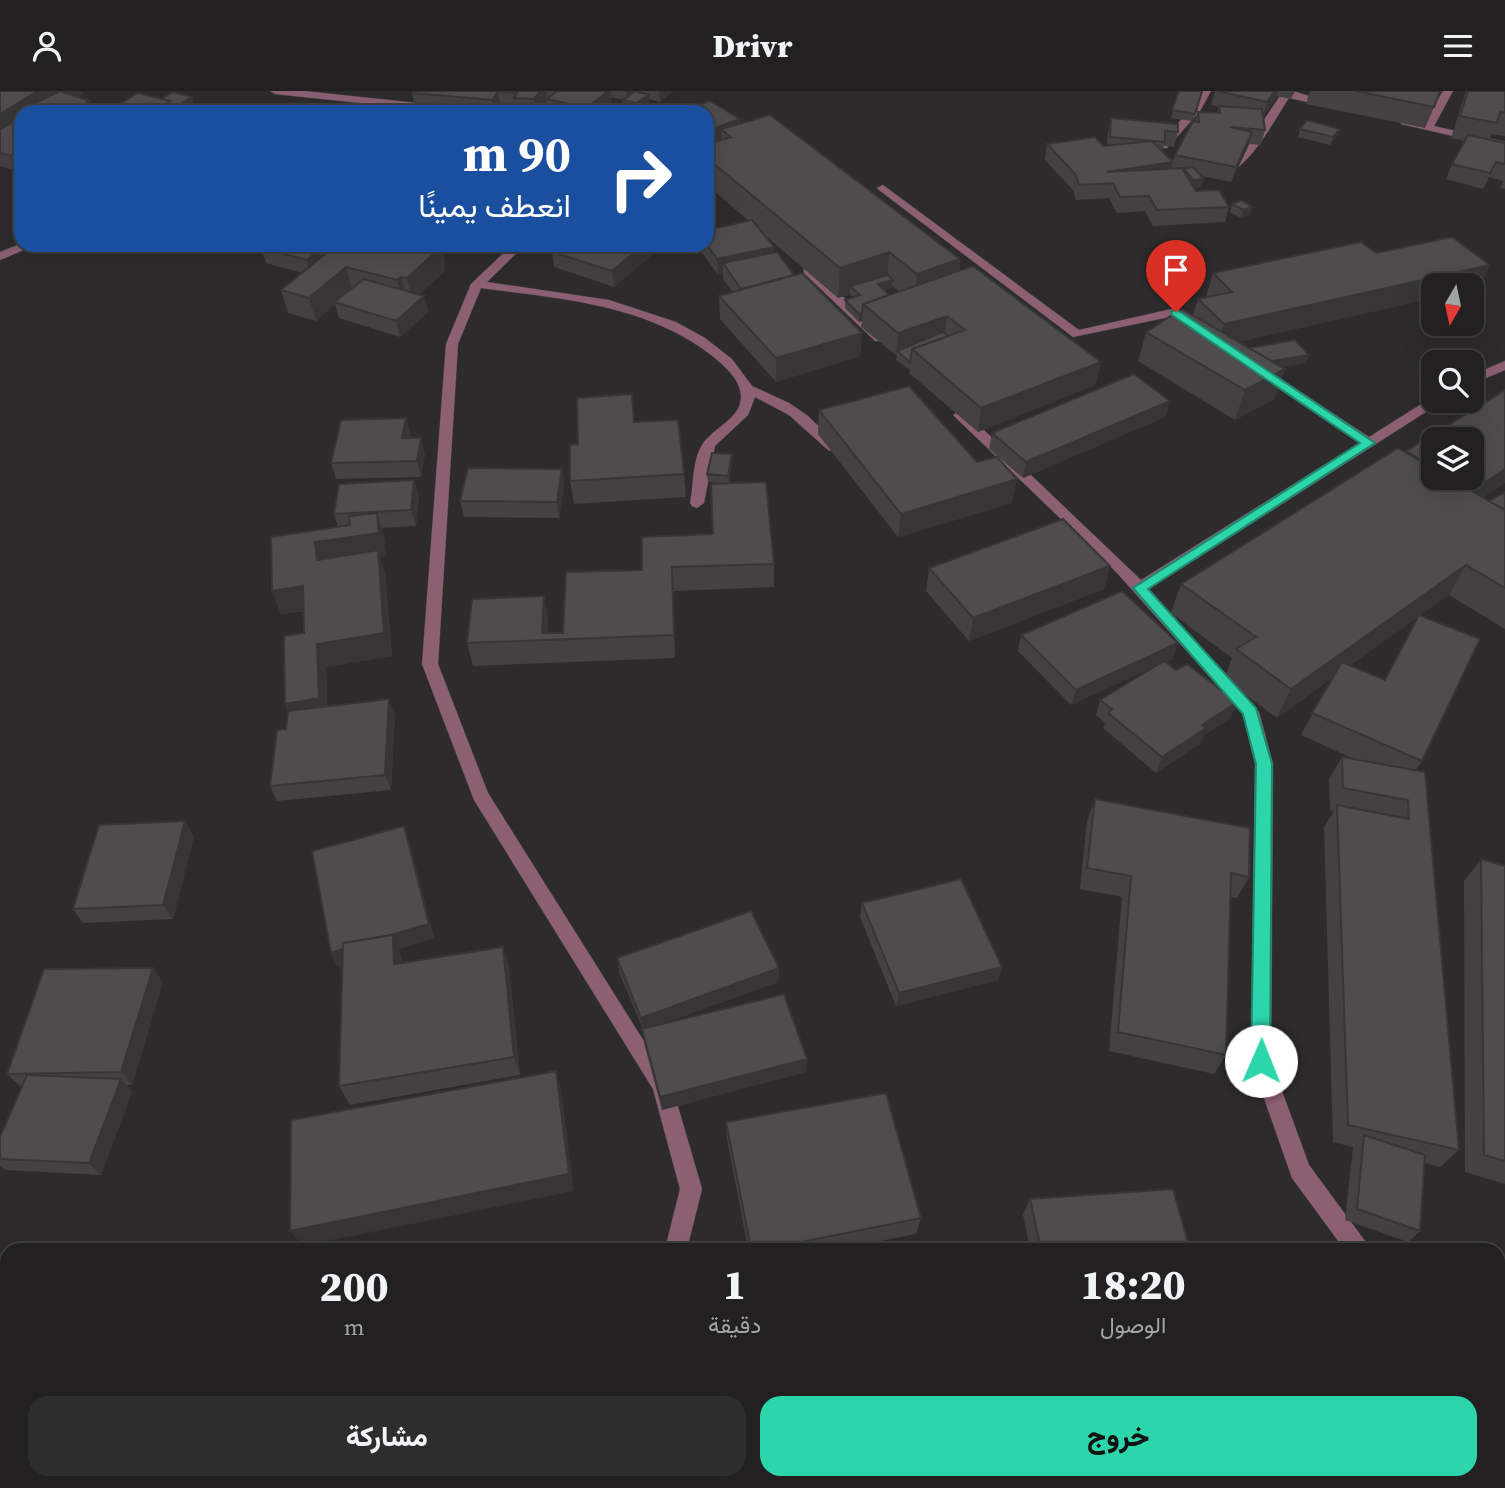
<!DOCTYPE html>
<html lang="ar">
<meta charset="utf-8">
<style>
body{margin:0;font-family:"Source Serif 4",Vazirmatn,serif;background:#2e2d2e;color:#f1f3f6;direction:rtl;height:100vh;display:flex;flex-direction:column;font-size:26px;white-space:nowrap}
*{box-sizing:border-box;margin:0}
p{font-size:23px;color:#a2a3a5}
.icon{flex:none;width:38px;height:38px;fill:none;stroke:currentColor;stroke-width:2;stroke-linecap:round;stroke-linejoin:round}
.map{position:relative;flex:1;overflow:hidden;direction:ltr}
.side{position:absolute;left:0px;top:1152px;width:1505px;height:247px;display:flex;flex-direction:column;background:#222021;border-radius:21px 21px 0 0;box-shadow:0 7px 28px #0002,0 0 0 2px #3f3e3f;direction:rtl}
.side>*{flex:none}
.banner{position:absolute;left:14px;top:14px;width:700px;height:147px;border-radius:21px;box-shadow:0 7px 28px #0002,0 0 0 2px #3f3e3f;direction:rtl;background:#1a4fa0;color:#fff;overflow:hidden}
.needle{width:46px;rotate:189deg}
.buttons{position:absolute;left:1421px;top:182px;display:grid;gap:14px}
.buttons a{display:grid;place-items:center;width:63px;height:63px;border-radius:14px;background:#222021;box-shadow:0 7px 28px #0002,0 0 0 2px #3f3e3f;font-size:35px}
.pin{position:absolute;display:grid;place-items:center;width:60px;height:60px;color:#fff;margin:-72px -30px;border-radius:50% 50% 50% 0;rotate:-45deg;box-shadow:0 0 7px #0007}
.pin .icon{rotate:45deg}
.me{position:absolute;width:77px;margin:-38px;rotate:1deg;stroke-linejoin:round;filter:drop-shadow(0 0 5px #0008)}
.turn{display:flex;align-items:center;gap:24px;height:147px;padding:0 28px;font-size:32px}
.turn .icon{width:91px;height:91px;stroke-width:2.5}
.turn b{display:block;font-size:49px;line-height:60px}
.eta{display:flex;justify-content:space-evenly;align-items:center;height:119px;text-align:center}
.eta b{font-size:42px;font-weight:800;line-height:49px}
.primary-button{display:flex;gap:14px;margin-top:auto;padding:14px 28px}
.primary-button a{flex:1;height:80px;border-radius:21px;background:#2dd5ab;color:#111;font-size:28px;font-weight:800;line-height:80px;text-align:center}
.primary-button a+a{background:#2e2d2e;color:#f1f3f6}
header{display:flex;justify-content:space-between;align-items:center;height:91px;padding:0 28px;background:#222021;font-size:32px;font-weight:800}
.map>svg:first-child{display:block}
</style>
<header><svg class="icon" aria-label="menu" viewBox="0 0 24 24"><path d="M4 6h16M4 12h16M4 18h16"/></svg>Drivr<svg class="icon" aria-label="person" viewBox="0 0 24 24"><circle cx="12" cy="8" r="4"/><path d="M4 21q1-7 8-7t8 7"/></svg></header>
<div class="map">
<svg width="1505" height="1397" viewBox="0 0 1505 1397">
<rect width="100%" height="100%" fill="#2e2b2c"/>
<g fill="none" stroke-linecap="round" stroke-linejoin="round">
<defs>
<g id="minor">
<path d="M270 0H304L474 18 479 21H445L275 3Z"/>
<path d="M1201 0H1211L1200 20 1167 57H1159V53L1192 17Z"/>
<path d="M1267 0H1293L1335 13 1330 16 1289 7C1275 27 1246 86 1219 83V79L1238 67 1280 5Z"/>
<path d="M1443 0H1453L1434 35 1505 51V57L1401 33V29L1425 32Z"/>
<path d="M883 94 1079 239 1176 217 1201 234 1191 237 1174 225 1073 246 879 99 877 97Z"/>
<path d="M21 153 36 154 0 169V161Z"/>
<path d="M512 154H525L487 191 609 209 676 231 705 247 732 268 752 295 789 312 808 325 840 356 833 360 828 359 789 324 755 306 748 324 715 355 704 412 697 417 692 415 690 412C694 393 692 371 702 354 712 337 741 328 741 306 741 289 726 277 715 267 648 213 563 208 481 197L458 253 438 573 488 702 672 995 702 1098 687 1158H665L680 1098 653 998 474 709 422 573 446 253 471 193Z"/>
<path d="M804 176H812L883 244V250H875L804 182Z"/>
<path d="M1505 270V279L1472 293V284Z"/>
<path d="M1261 275 1369 346 1431 307 1443 310 1149 498 1259 621 1273 673 1271 970 1309 1074 1365 1150 1368 1158H1344L1292 1087 1251 970 1255 673 1243 623 1117 482 953 324 960 320 965 321 1141 489 1359 352 1256 282V276Z"/>
<path d="M1498 1339 1505 1342V1373L1498 1370Z"/>
<path d="M516 1391H545L543 1397H514Z"/>
</g>
</defs>
<use href="#minor" stroke="#494647" stroke-width="1"/>
<use href="#minor" fill="#8d5f73" fill-rule="evenodd"/>
</g>
<g fill="#444142" fill-rule="evenodd">
<path d="M0 0 84 3 76 5 95 21H21L17 80 0 75Z"/>
<path d="M414 0H673L660 11 649 8V11L637 20 623 16V9L611 6 612 12 602 21H548L547 14 543 21H416L412 2Z"/>
<path d="M1179 0H1203L1193 30H1195L1198 21 1217 22 1219 16 1211 14 1215 0H1295L1291 8 1276 5 1275 9 1263 26 1265 39 1261 54 1249 53 1231 91 1201 85V96L1194 97 1196 100 1229 116 1225 131 1153 135 1145 120 1117 122 1109 107 1076 109 1073 99 1045 69 1047 53 1107 54 1108 42 1111 27 1178 41 1174 56 1164 55 1162 60 1173 70 1175 64 1192 30 1171 27Z"/>
<path d="M1310 0H1441L1425 37 1306 13Z"/>
<path d="M1466 0H1505V45L1492 43 1489 48 1505 52V98L1500 97 1503 90 1489 86 1483 98 1446 88 1452 73 1465 50 1451 47Z"/>
<path d="M161 8 194 14 182 21H106Z"/>
<path d="M707 21 740 32 960 168 959 180 1101 271 1095 294 978 341 909 282 910 279 896 269 897 265 861 236 862 230 859 231 845 217V209L853 206 850 203 838 207 761 141 774 161 794 184 862 242 860 265 776 291 720 228 719 205 733 201 723 188V183L718 184 698 156V154H707L749 130 707 94ZM892 195 899 200 889 204 884 199 892 197Z"/>
<path d="M1300 38H1340L1337 45 1330 54 1298 46Z"/>
<path d="M1232 113 1250 124 1241 127 1230 121Z"/>
<path d="M264 154H466L456 163 443 159 445 173 444 175 445 180 418 204 424 205 428 221 400 246 339 227 335 213 316 230 288 222 281 199 302 182 266 172 261 157Z"/>
<path d="M660 157 614 196 554 176 552 161Z"/>
<path d="M1376 162 1490 174 1479 197 1472 199V194H1433V207L1238 251 1249 257 1309 264 1306 272 1282 276 1285 278 1274 308 1235 329 1138 270 1146 241 1193 224 1198 208 1207 206 1206 205 1213 182Z"/>
<path d="M1505 299 1484 407 1489 410 1505 401V538L1449 504 1420 524 1422 670 1416 679 1459 1059 1440 1076 1425 1072 1420 1140 1408 1151 1345 1129 1353 1056 1333 1051 1324 736 1334 720 1330 719 1329 688 1342 666 1356 669 1301 644 1332 587 1277 627 1224 588 1232 567 1171 522 1181 493 1405 361 1406 360ZM1433 348 1472 387H1433ZM1418 526 1384 589 1350 574Z"/>
<path d="M1170 310 1165 326 1023 387 989 358 992 342Z"/>
<path d="M819 319 1012 412 898 446 818 343Z"/>
<path d="M406 327 410 344V347L425 363 421 386 336 388 331 372Z"/>
<path d="M634 331 684 383 686 406 574 413 570 390 578 353Z"/>
<path d="M732 371 729 392 774 473V496L673 500 675 567 473 575 467 552 544 505 548 528 547 542H563L642 479 713 443 711 393 720 392 708 391 707 383Z"/>
<path d="M414 389 419 406 416 435 381 437 384 445 386 465 380 466 385 483 392 565 326 576 327 615 395 624 391 699 277 710 270 695 286 638 288 620 285 613 304 542V520L281 523 272 500 338 436 334 423Z"/>
<path d="M564 394 559 427 464 426 460 410Z"/>
<path d="M1110 475 1104 498 969 550 926 500 929 477Z"/>
<path d="M1021 544 1178 552 1172 568 1166 571 1176 579 1237 611 1230 627 1203 645 1200 653 1156 682 1103 637 1105 632 1096 624 1100 609 1153 576 1071 614 1018 560Z"/>
<path d="M1095 708 1249 786 1237 807 1230 806 1226 964 1214 983 1109 960 1122 806 1080 798 1087 730Z"/>
<path d="M404 735 409 750 434 847 398 858 401 865 402 872 503 856 509 876 520 984 350 1014 339 995 343 874 338 876 331 862Z"/>
<path d="M194 745 173 828 83 832 73 818Z"/>
<path d="M1481 768 1505 775V1093L1465 1081 1464 790Z"/>
<path d="M862 812 1002 876 998 889 896 915 860 826Z"/>
<path d="M617 867 779 877 778 891 659 934 806 981 662 1019 644 952 643 938 619 881Z"/>
<path d="M163 891 132 994H126L132 1001 101 1084 5 1079 0 1075V1046L22 995H20L7 983Z"/>
<path d="M726 1031 921 1127 916 1143 840 1158H748L727 1048Z"/>
<path d="M1030 1108 1190 1158H1030L1023 1124Z"/>
<path d="M950 1391H977L975 1394Z"/>
<path d="M1063 1391H1255L1256 1397H1064Z"/>
</g>
<g fill="#373536">
<path d="M38 0H83L84 3 52 12 25 17 26 21H21V38L5 48 0 37V23Z"/>
<path d="M498 0 502 21H494L492 9Z"/>
<path d="M540 0H546L547 14 543 21H536L534 8Z"/>
<path d="M608 0H611L612 12 602 21H587V17Z"/>
<path d="M626 0H634V4L627 10Z"/>
<path d="M659 0H673L660 11Z"/>
<path d="M1275 0H1278L1275 9 1263 26 1267 11Z"/>
<path d="M649 4V11L637 20 636 12Z"/>
<path d="M192 6 194 14 182 21H177L175 16Z"/>
<path d="M90 10 95 21H68Z"/>
<path d="M170 10 173 21H153Z"/>
<path d="M740 28V43L721 38V50L707 55V40Z"/>
<path d="M1340 38 1337 45 1330 54 1333 46Z"/>
<path d="M1252 41 1248 56 1231 91 1236 76Z"/>
<path d="M21 59V78L17 80 10 65Z"/>
<path d="M1173 71 1169 86 1107 81Z"/>
<path d="M1204 88 1201 96 1191 97 1193 89Z"/>
<path d="M1252 116 1250 124 1241 127 1243 119Z"/>
<path d="M325 154H349L311 185 307 169Z"/>
<path d="M437 154H442L445 173 444 175 445 180 412 210 407 187Z"/>
<path d="M454 154H466L456 163Z"/>
<path d="M643 154H660V157L614 196 612 180Z"/>
<path d="M774 156 773 172H723V183L718 184 717 168Z"/>
<path d="M889 161 887 190 850 195V203L838 207 840 177Z"/>
<path d="M960 168 956 197 914 212 917 183Z"/>
<path d="M1490 174 1479 197 1472 199V194H1433V207L1216 256 1224 233Z"/>
<path d="M346 176 352 199 334 211 335 213 316 230 309 207Z"/>
<path d="M401 186 407 209 403 212 397 189Z"/>
<path d="M893 189 892 197 877 202 878 193Z"/>
<path d="M424 205 428 221 400 246 396 230Z"/>
<path d="M862 222V230L859 231V223Z"/>
<path d="M947 225 944 248 897 260 896 265 898 242Z"/>
<path d="M862 242 860 265 776 291V267Z"/>
<path d="M1309 264 1306 272 1258 281 1260 272Z"/>
<path d="M1101 271 1095 294 978 341 981 317Z"/>
<path d="M1285 278 1274 308 1235 329 1245 299Z"/>
<path d="M1170 310 1165 326 1023 387 1026 371Z"/>
<path d="M406 327 410 344 407 363 402 347Z"/>
<path d="M421 347 425 363 421 386 417 370Z"/>
<path d="M732 363V371L729 393 728 385Z"/>
<path d="M562 378 564 394 559 427 557 411Z"/>
<path d="M1505 378V392L1460 422 1473 399Z"/>
<path d="M1017 388 1012 412 898 446 901 423Z"/>
<path d="M414 389 419 406 416 435 411 419Z"/>
<path d="M377 422 384 445 386 465 380 466 385 483 392 565 326 576 328 630 295 635 285 613 317 553V469L315 451Z"/>
<path d="M1466 474 1449 504 1277 627 1291 598Z"/>
<path d="M1110 475 1104 498 969 550 973 527Z"/>
<path d="M303 495 311 518 281 523 272 500Z"/>
<path d="M544 505 548 528 547 549 542 542Z"/>
<path d="M1178 552 1172 568 1071 614 1076 599Z"/>
<path d="M389 608 395 624 391 699 385 684Z"/>
<path d="M1237 611 1230 627 1203 645 1200 653 1156 682 1162 666 1202 634Z"/>
<path d="M185 730 194 745 173 828 163 814Z"/>
<path d="M404 735 409 750 434 847 398 858 401 865 402 893 394 873 393 859 338 876 331 862Z"/>
<path d="M503 856 509 876 520 984 514 966Z"/>
<path d="M1002 876 998 889 896 915 899 902Z"/>
<path d="M153 877 163 891 132 994 121 981Z"/>
<path d="M779 877 778 891 643 940 641 927Z"/>
<path d="M807 968 806 981 662 1019 660 1006Z"/>
<path d="M556 980 561 998 574 1100 303 1155 290 1140Z"/>
<path d="M121 988 132 1001 101 1084 89 1072Z"/>
</g>
<g fill="#4f4c4d" stroke="#373536" stroke-width="2">
<path d="M0 0H38L0 23Z"/>
<path d="M60 0 90 10 68 21H36L25 17Z"/>
<path d="M414 0H540L534 8 514 7 517 2 498 0 492 9 412 2Z"/>
<path d="M557 0H608L587 17 547 8Z"/>
<path d="M635 0 649 4 636 12 623 9Z"/>
<path d="M1179 0H1202L1195 23 1172 19Z"/>
<path d="M1217 0H1275L1267 11Z"/>
<path d="M1356 0H1440L1434 16Z"/>
<path d="M1468 0H1505V22L1500 21 1497 32 1460 25Z"/>
<path d="M173 1 192 6 175 16 171 15 170 10 161 8Z"/>
<path d="M138 2 170 10 153 21H106Z"/>
<path d="M710 10 740 28 707 40V21H678Z"/>
<path d="M1219 15 1262 18 1265 39 1230 36 1252 41 1236 76 1175 64 1193 30 1199 31 1198 21 1220 22Z"/>
<path d="M770 24 960 168 917 183 889 161 840 177 707 67V53L731 46 721 38Z"/>
<path d="M21 27V59L10 65 0 62V38Z"/>
<path d="M1111 27 1178 33V41L1165 40V51L1110 46Z"/>
<path d="M1307 29 1340 38 1333 46 1300 38Z"/>
<path d="M707 42 719 49 707 53Z"/>
<path d="M1468 44 1505 52V73L1496 71 1490 82 1452 73Z"/>
<path d="M1095 46 1103 55 1152 50 1173 71 1107 81 1182 77 1196 100 1219 99 1229 116 1157 119 1149 105 1120 106 1113 92 1079 94 1076 84 1047 53Z"/>
<path d="M1193 76 1204 88 1193 89 1183 77Z"/>
<path d="M1242 109 1252 116 1243 119 1232 113Z"/>
<path d="M752 129 774 156 717 168 707 154V139Z"/>
<path d="M1452 146 1490 174 1224 233 1198 208 1232 201 1213 182 1361 151 1376 162Z"/>
<path d="M264 154H325L307 169 261 157Z"/>
<path d="M336 154H437L434 156 440 157 407 187 401 186 397 189 346 176 309 207 281 199Z"/>
<path d="M561 154H643L612 180 552 161Z"/>
<path d="M777 161 794 184 741 198 723 172Z"/>
<path d="M973 175 1101 271 981 317 912 258 965 239 947 225 898 242 863 213Z"/>
<path d="M802 182 862 242 776 267 719 205Z"/>
<path d="M888 184 893 189 878 193 889 204 863 213 862 222 859 223 845 209 860 204 850 195Z"/>
<path d="M364 188 424 205 396 230 334 211Z"/>
<path d="M1182 218 1285 278 1245 299 1146 241Z"/>
<path d="M943 241 948 245 912 258 910 271 897 260Z"/>
<path d="M1295 249 1309 264 1272 270 1249 257Z"/>
<path d="M1134 283 1170 310 1026 371 992 342Z"/>
<path d="M909 295 977 371 997 366 1017 388 901 423 819 319Z"/>
<path d="M1505 299V378L1473 399 1452 387H1472V348H1433V376L1406 360Z"/>
<path d="M632 303 634 331 678 329 684 383 570 390V354L578 353 577 307Z"/>
<path d="M406 327 402 347H421L417 370 331 372 341 329Z"/>
<path d="M1398 357 1433 377V387H1449L1505 419V497L1466 474 1291 598 1236 558 1256 546 1181 493Z"/>
<path d="M712 362 732 363 728 385 707 383Z"/>
<path d="M468 377 562 378 557 411 460 410Z"/>
<path d="M414 389 411 419 334 423 339 393Z"/>
<path d="M766 391 774 473 672 476 674 544 467 552 472 508 544 505 542 542H563L566 481 642 479V446L713 443 711 393Z"/>
<path d="M1505 401V419L1489 410Z"/>
<path d="M377 422 379 442 315 451 317 469 378 459 384 542 317 553 319 607 285 613 284 545 304 542 303 495 272 500 271 446 350 434 349 425Z"/>
<path d="M1063 428 1110 475 973 527 929 477Z"/>
<path d="M1122 500 1178 552 1076 599 1021 544Z"/>
<path d="M1419 524 1480 548 1422 670 1312 622 1342 571 1385 589Z"/>
<path d="M1164 570 1176 579 1187 573 1237 611 1202 634 1206 637 1162 666 1108 622 1112 618 1100 609Z"/>
<path d="M389 608 385 684 270 695 277 639 286 638 288 620Z"/>
<path d="M1342 666 1425 681 1459 1059 1348 1034 1337 714 1409 728 1408 709 1343 697Z"/>
<path d="M1095 708 1250 737 1249 786 1231 782 1226 964 1118 941 1131 785 1087 777Z"/>
<path d="M185 730 163 814 73 818 99 734Z"/>
<path d="M404 735 429 833 387 845 343 852V858L331 862 312 760Z"/>
<path d="M1481 768 1505 775V1070L1484 1064Z"/>
<path d="M961 788 1002 876 899 902 862 812Z"/>
<path d="M751 820 779 877 641 927 617 867Z"/>
<path d="M393 844 394 873 503 856 514 966 339 995 343 852Z"/>
<path d="M153 877 121 981 7 983 44 878Z"/>
<path d="M784 903 807 968 660 1006 642 938Z"/>
<path d="M556 980 569 1083 290 1140 291 1029Z"/>
<path d="M27 984 121 988 89 1072 0 1068V1046Z"/>
<path d="M886 1002 921 1127 766 1158H751L726 1031Z"/>
<path d="M1364 1044 1425 1064 1420 1140 1357 1118Z"/>
<path d="M1173 1098 1190 1158H1034L1033 1155H1040L1030 1108Z"/>
<path d="M685 1391H858V1397H684Z"/>
<path d="M1075 1391H1255L1256 1397H1076Z"/>
</g>
<path fill="#2dd5ab" stroke="#1d8a6f" stroke-width="2" d="M1176 218 1375 352 1148 498 1256 617 1272 673 1270 970 1267 976 1261 978 1254 976 1251 970 1256 673 1243 623 1133 497 1360 352 1172 224 1171 221Z"/>
</svg>
<div class="buttons">
<a><svg class="needle" viewBox="-14 -14 28 28"><path d="M0-13l5 13h-10z" fill="#e53935"/><path d="M0 13l5-13h-10z" fill="#a2a3a5"/></svg></a>
<a><svg class="icon" aria-label="search" viewBox="0 0 24 24"><circle cx="10" cy="10" r="6"/><path d="M15 15l6 6"/></svg></a>
<a><svg class="icon" aria-label="layers" viewBox="0 0 24 24"><path d="M12 4l9 5-9 5-9-5zM3 14l9 5 9-5"/></svg></a>
</div>
<div class="pin" style="left:1176px;top:221px;background:#d93025"><svg class="icon" aria-label="arrive" viewBox="0 0 24 24"><path d="M6 21V4h12l-3 4 3 4H6"/></svg></div>
<svg class="me" style="left:1261px;top:970px" viewBox="-20 -20 40 40"><circle r="19" fill="#fff"/><path d="M0-13L10 11 0 6-10 11z" fill="#2dd5ab"/></svg>
<div class="banner">
<div class="turn"><svg class="icon" aria-label="right" viewBox="0 0 24 24"><path d="M7 20v-9h11M14 6l5 5-5 5"/></svg><div><b>90 m</b>انعطف يمينًا</div></div>
</div>
<section class="side">
<div class="eta">
<div><b>18:20</b><p>الوصول</p></div>
<div><b>1</b><p>دقيقة</p></div>
<div><b>200</b><p>m</p></div>
</div>
<div class="primary-button"><a>خروج</a><a>مشاركة</a></div>
</section>
</div>
